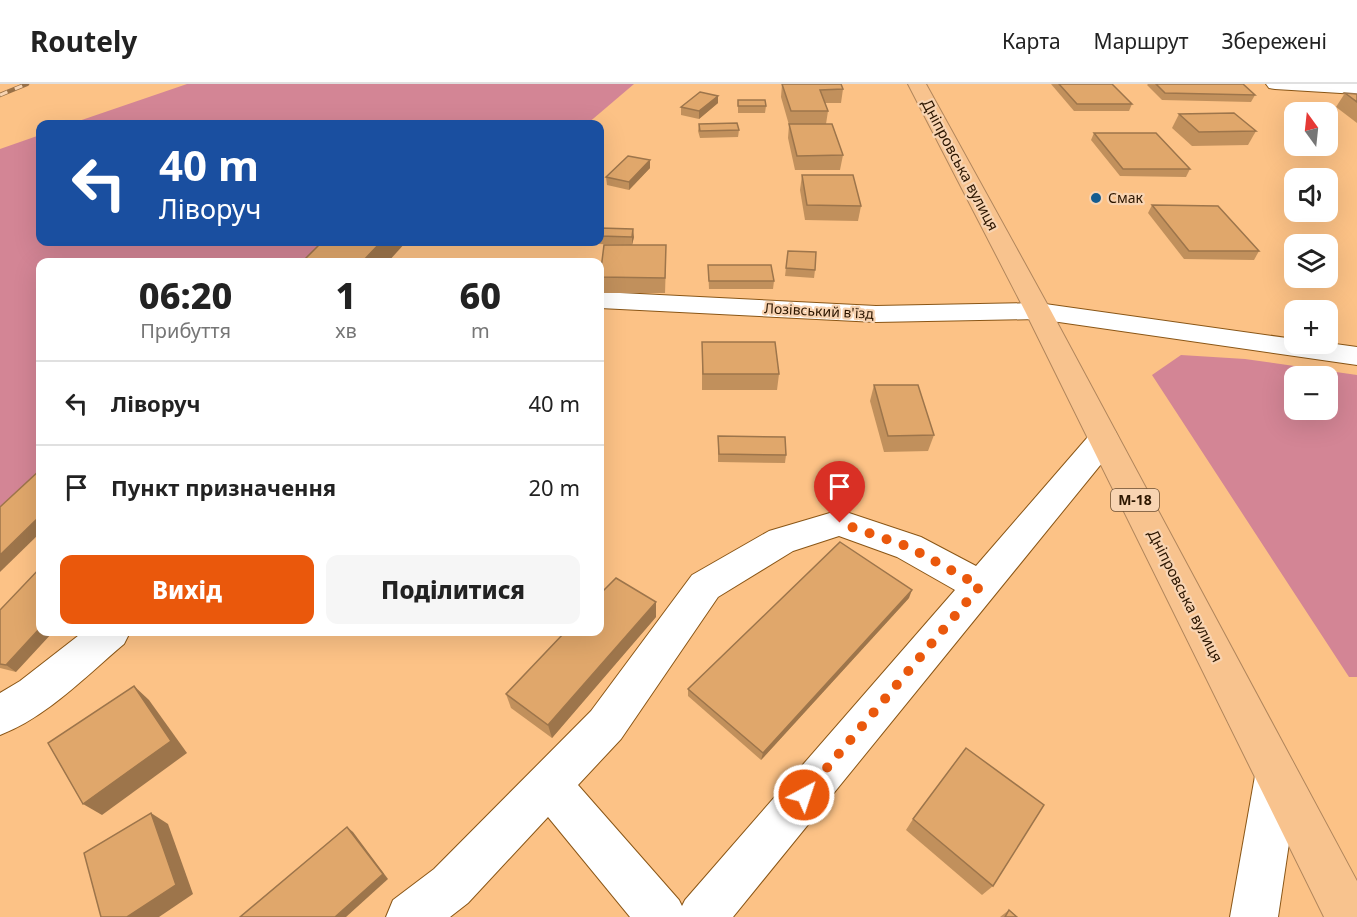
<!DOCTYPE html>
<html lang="uk">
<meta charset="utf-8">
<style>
body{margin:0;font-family:"Noto Sans",sans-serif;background:#f6f6f6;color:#222;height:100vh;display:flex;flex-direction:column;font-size:22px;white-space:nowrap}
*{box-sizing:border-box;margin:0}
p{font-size:20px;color:#767676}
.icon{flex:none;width:33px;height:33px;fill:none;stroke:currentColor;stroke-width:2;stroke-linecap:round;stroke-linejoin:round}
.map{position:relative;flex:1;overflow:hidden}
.panel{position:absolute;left:36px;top:174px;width:568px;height:378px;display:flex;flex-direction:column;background:#fff;border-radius:12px;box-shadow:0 6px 24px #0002}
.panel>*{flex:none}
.guide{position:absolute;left:36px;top:36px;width:568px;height:126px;border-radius:12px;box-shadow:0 6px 24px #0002;background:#1a4fa0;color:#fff;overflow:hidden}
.needle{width:39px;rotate:345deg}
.fabs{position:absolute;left:1284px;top:18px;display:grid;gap:12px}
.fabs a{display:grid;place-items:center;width:54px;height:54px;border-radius:12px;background:#fff;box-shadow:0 6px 24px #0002;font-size:30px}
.pin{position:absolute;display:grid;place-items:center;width:51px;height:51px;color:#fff;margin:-62px -26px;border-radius:50% 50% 50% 0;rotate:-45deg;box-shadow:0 0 6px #0007}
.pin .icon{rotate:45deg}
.me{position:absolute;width:66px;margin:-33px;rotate:40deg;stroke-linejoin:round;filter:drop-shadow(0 0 4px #0008)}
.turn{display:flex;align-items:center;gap:21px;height:126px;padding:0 24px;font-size:27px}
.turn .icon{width:78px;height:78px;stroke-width:2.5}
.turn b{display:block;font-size:42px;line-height:51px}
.eta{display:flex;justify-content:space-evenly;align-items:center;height:102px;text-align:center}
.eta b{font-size:36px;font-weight:800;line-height:42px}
.action{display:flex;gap:12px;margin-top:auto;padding:12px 24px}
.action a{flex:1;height:69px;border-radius:12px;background:#ea580c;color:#fff;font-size:24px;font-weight:800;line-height:69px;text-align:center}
.action a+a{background:#f6f6f6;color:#222}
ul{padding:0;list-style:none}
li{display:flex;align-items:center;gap:18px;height:84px;padding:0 24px;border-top:2px solid #e0e0e0}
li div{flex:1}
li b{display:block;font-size:22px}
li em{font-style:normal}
header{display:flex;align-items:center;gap:36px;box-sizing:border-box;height:84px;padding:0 30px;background:#fff;border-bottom:2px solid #e0e0e0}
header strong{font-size:28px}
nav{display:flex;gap:33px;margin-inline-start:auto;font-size:21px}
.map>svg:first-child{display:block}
</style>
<header>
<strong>Routely</strong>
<nav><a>Карта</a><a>Маршрут</a><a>Збережені</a></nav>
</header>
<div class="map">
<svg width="1357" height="833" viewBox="0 0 1357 833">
<rect width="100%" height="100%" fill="#fcc286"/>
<g fill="#d38595" fill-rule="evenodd">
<path d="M187 0H634L587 40H70Z"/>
<path d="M40 51V158H326L305 178H40V433L0 471V65Z"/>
<path d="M1181 271 1245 275 1357 291V593H1349L1152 291ZM1294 292H1328V326H1294Z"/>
</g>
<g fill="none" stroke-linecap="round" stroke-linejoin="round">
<defs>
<g id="minor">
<path d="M1266 0H1357V10L1275 5 1269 4Z"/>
<path d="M600 208 876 222 1038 219 1294 255V260L1328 259 1357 263V281L1038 235 876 238 600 224Z"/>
<path d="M1104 344 1115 347 1119 355 1115 363 733 833H630L548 733 468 819 450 833H386L393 816 434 785 591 627 692 491 769 447 840 426 921 453 976 482 1093 347ZM839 452 897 473 955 506 685 816 682 822 679 816 578 701 621 655 718 513 793 467Z"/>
<path d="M83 548H130L124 560C86 592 47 633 0 651V609L20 597Z"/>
<path d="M1277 670 1292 677 1299 692 1278 833H1230L1255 692 1262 677Z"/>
</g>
<path id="highway" d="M908 0H926L1051 227 1357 797V833H1324L1025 227Z"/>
</defs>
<use href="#minor" stroke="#8a5616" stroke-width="2"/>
<use href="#highway" stroke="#b1865c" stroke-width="2"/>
<use href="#minor" fill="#fff" fill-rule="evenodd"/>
<use href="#highway" fill="#f8c38e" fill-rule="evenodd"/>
<defs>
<path id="rail" d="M0 11 27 0"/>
</defs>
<use href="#rail" stroke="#997046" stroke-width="4.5"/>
<use href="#rail" stroke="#f8d4b2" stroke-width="3" stroke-dasharray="8" stroke-linecap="butt"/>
</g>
<g fill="#c1905c">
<path d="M782 0 843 5 841 19H825L828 27 826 40 843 71 840 86H795L788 54 789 41 781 13Z"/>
<path d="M1051 0H1112L1132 20 1129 27H1074Z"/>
<path d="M1148 0H1243L1255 11 1251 18 1162 16 1147 1Z"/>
<path d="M1345 9 1357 10V39L1336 23Z"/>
<path d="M718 12V19L699 35 681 31V23Z"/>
<path d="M738 16 766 22 765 29H738Z"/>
<path d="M1179 30 1256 47 1248 61 1192 62 1172 44Z"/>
<path d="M699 40 739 46 738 53 700 54 698 47Z"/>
<path d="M1094 49 1190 85 1186 93 1120 92 1091 56Z"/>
<path d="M650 76V84L629 106 607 101 606 93Z"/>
<path d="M802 91 861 122 858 137 805 136 800 106Z"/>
<path d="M1152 121 1259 167 1254 176 1184 175 1148 129Z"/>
<path d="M600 144 634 153 632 161 530 158H600Z"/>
<path d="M788 167 815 186 814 194 785 192Z"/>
<path d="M666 177 665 209H601L600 192Z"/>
<path d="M708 181 774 197 773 205H709Z"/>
<path d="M702 258 779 290 777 306H702Z"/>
<path d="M874 301 934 351 928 367 884 368 870 317Z"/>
<path d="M718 352 786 371 785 379 718 378Z"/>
<path d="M909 514 761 676 688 612V605Z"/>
<path d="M0 526 16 588 0 584Z"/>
<path d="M656 533 552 654 511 624 506 610Z"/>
<path d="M913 735 993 802 982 811 906 746Z"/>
<path d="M1009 826 1017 833H1000Z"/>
</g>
<g fill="#9d754b">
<path d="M718 12V19L699 35V27Z"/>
<path d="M650 76V84L629 106V98Z"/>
<path d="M633 145 634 153 632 161V153Z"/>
<path d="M381 158H406L388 178H362Z"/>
<path d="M40 432V449L0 488V471Z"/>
<path d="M912 506 909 514 761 676 763 669Z"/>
<path d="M656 518V533L552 654 548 641Z"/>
<path d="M40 544V548H53L16 588 6 581Z"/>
<path d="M134 602 149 616 187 669 102 731 83 720Z"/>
<path d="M151 729 168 740 193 810 159 833H127Z"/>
<path d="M347 743 353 748 388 795 346 833H335Z"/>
</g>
<g fill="#e0a76b" stroke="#9d754b" stroke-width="1.5">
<path d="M782 0H841L843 5 820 6 828 27H791Z"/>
<path d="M1059 0H1112L1132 20H1077Z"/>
<path d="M1156 0H1243L1255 11 1165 9Z"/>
<path d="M700 8 718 12 699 27 681 23Z"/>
<path d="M1345 9 1357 10V18Z"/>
<path d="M738 16H765L766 22H738Z"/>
<path d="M1234 29 1256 47 1199 48 1179 30Z"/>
<path d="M737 39 739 46 700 47 699 40Z"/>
<path d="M789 40H832L843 71 797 72Z"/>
<path d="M1094 49H1156L1190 85H1123Z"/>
<path d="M628 72 650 76 629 98 606 93Z"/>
<path d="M802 91H853L861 122 807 121Z"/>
<path d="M1152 121 1218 122 1259 167H1189Z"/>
<path d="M600 144 633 145 632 153 600 152Z"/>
<path d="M322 158H381L362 178H302Z"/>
<path d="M604 161H666L665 194 600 193Z"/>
<path d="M788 167 816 168 815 186 786 184Z"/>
<path d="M492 176 554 177 553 178H491Z"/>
<path d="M708 181H771L774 197H709Z"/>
<path d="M702 258H775L779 290H703Z"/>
<path d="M874 301H918L934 351 888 352Z"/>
<path d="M718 352 785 353 786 371 719 370Z"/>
<path d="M40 386V432L0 471V423Z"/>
<path d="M840 458 912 506 763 669 688 605Z"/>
<path d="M40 484V544L6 581 0 580V526Z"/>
<path d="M616 494 656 518 548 641 506 610 565 548H600V510Z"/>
<path d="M134 602 171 657 83 720 48 659Z"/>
<path d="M966 664 1044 721 993 802 913 735Z"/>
<path d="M151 729 176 801 127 833H101L84 769Z"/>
<path d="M347 743 383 790 335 833H240Z"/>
<path d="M1009 826 1017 833H1005Z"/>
</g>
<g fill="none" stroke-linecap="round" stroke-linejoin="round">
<path stroke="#ea580c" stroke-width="10" stroke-dasharray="0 18" d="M804 711 980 502 909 463 840 439"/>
</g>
<circle fill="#145c90" stroke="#f8d4b2" stroke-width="2" cx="1096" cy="114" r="6"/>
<g text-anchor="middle" stroke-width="4.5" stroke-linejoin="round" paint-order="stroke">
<g font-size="14" fill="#2c1600" stroke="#f8d4b2" text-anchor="start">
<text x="1108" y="119">Смак</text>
</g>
<g font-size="14" fill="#2c1600" stroke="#f8d4b2">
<text transform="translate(819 227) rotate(3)" y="5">Лозівський в'їзд</text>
</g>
<rect fill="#f8d4b2" stroke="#694f35" stroke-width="1.5" x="1111" y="405" width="48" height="22" rx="4.5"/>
<g font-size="14" font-weight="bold" fill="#2c1600">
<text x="1135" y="421">М-18</text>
</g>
<g font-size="15" fill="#2c1600" stroke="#f8d4b2">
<text transform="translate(960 81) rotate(62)" y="5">Дніпровська вулиця</text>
<text transform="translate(1185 512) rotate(63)" y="5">Дніпровська вулиця</text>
</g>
</g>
</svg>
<div class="fabs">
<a><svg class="needle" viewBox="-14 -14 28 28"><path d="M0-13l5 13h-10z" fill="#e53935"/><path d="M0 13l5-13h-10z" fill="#767676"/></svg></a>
<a><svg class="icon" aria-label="sound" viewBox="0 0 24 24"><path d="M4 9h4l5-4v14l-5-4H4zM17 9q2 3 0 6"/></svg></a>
<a><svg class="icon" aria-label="layers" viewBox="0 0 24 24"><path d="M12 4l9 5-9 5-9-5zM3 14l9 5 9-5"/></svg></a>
<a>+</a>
<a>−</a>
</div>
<div class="pin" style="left:840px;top:439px;background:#d93025"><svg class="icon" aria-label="arrive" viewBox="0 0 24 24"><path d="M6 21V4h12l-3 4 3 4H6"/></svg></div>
<svg class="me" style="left:804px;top:711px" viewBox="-20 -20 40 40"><circle r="17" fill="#ea580c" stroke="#fff" stroke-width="3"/><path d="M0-11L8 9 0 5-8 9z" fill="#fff"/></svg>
<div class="guide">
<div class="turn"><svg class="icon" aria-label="left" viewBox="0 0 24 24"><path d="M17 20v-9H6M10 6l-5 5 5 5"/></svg><div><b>40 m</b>Ліворуч</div></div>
</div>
<section class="panel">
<div class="eta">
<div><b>06:20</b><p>Прибуття</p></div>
<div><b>1</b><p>хв</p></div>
<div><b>60</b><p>m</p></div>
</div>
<ul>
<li><svg class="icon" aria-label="left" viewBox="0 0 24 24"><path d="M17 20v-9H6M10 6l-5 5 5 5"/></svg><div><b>Ліворуч</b></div><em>40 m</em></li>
<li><svg class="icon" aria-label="arrive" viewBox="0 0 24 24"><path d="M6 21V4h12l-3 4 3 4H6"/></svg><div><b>Пункт призначення</b></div><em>20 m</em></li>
</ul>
<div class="action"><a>Вихід</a><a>Поділитися</a></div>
</section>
</div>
